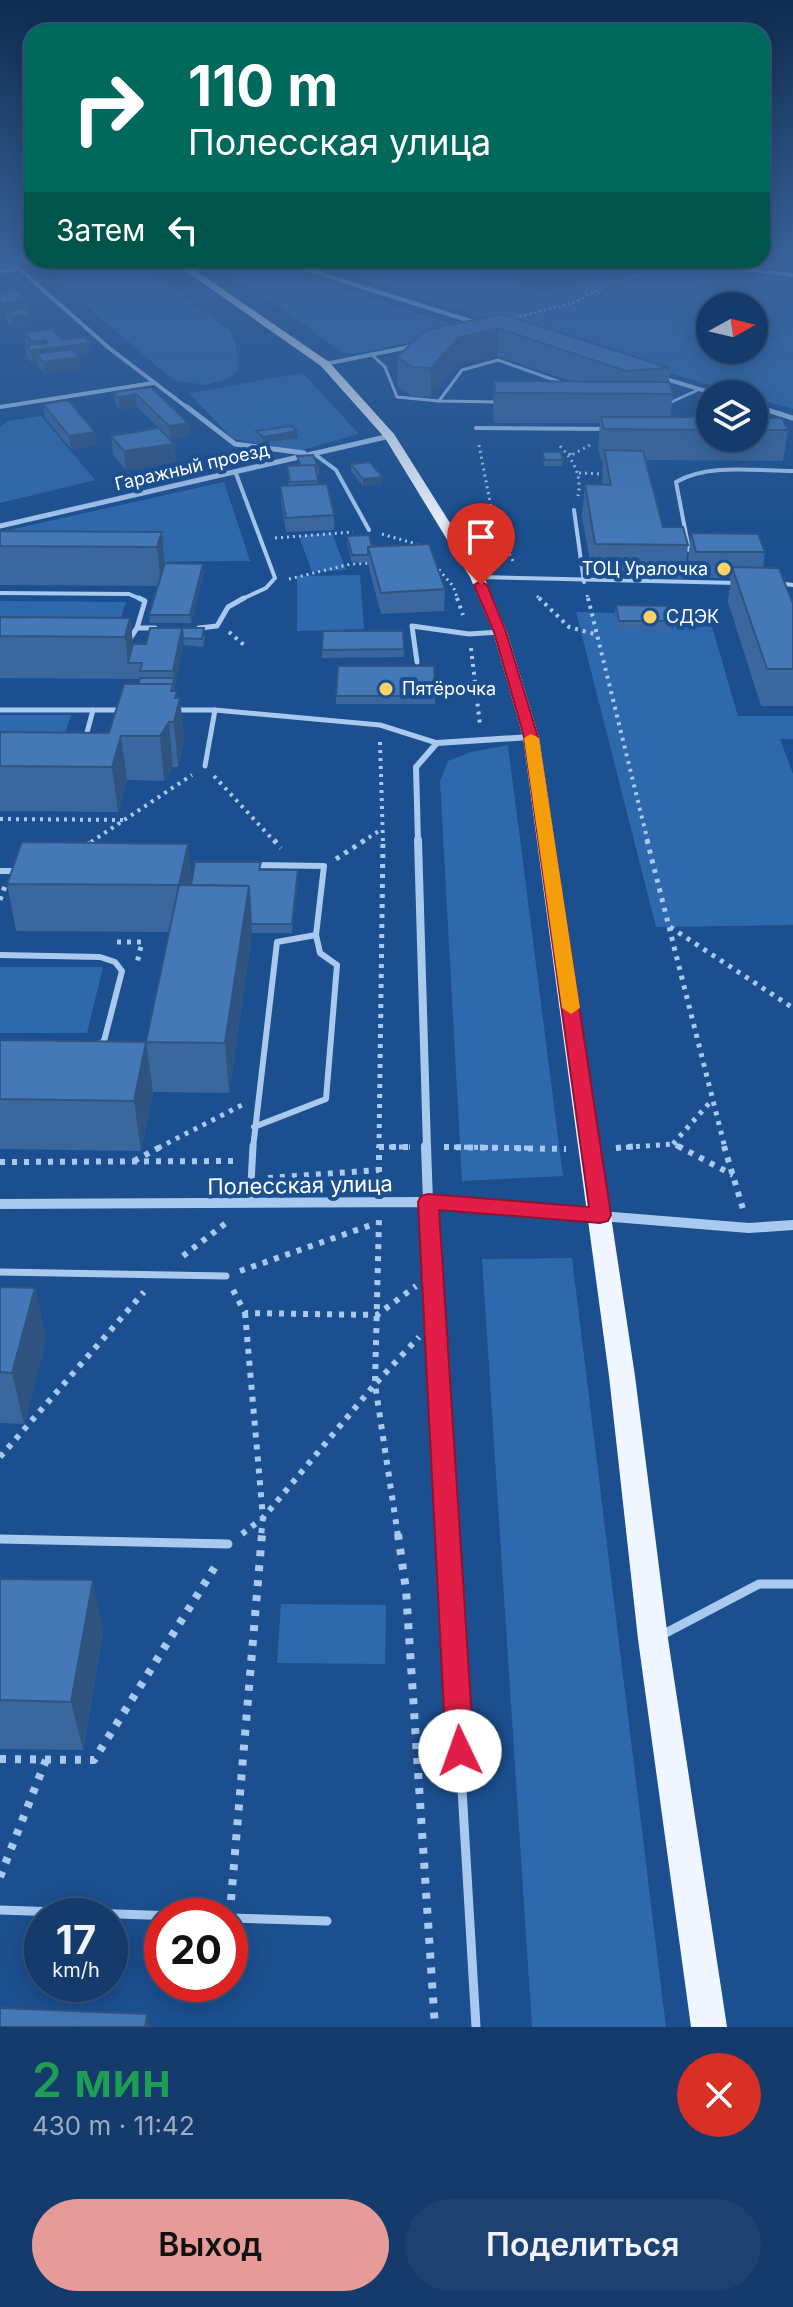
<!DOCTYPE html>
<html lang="ru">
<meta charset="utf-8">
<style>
body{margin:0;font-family:Inter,sans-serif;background:#1d4271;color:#f1f3f6;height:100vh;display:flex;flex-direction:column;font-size:30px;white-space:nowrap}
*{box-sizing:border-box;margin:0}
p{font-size:26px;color:#9dadc1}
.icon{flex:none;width:44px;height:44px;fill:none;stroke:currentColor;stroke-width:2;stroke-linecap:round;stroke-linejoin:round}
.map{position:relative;height:2027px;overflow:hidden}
.panel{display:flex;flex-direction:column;background:#143b6b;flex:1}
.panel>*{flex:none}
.banner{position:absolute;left:24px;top:24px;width:746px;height:244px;border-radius:24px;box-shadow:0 4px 20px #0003,0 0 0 2px #33557e;background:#00695c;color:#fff;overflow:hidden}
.needle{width:52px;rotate:82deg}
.tools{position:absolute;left:696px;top:292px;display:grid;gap:16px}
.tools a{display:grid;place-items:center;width:72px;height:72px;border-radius:50%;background:#143b6b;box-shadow:0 4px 20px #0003,0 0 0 2px #33557e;font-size:40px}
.speed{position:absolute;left:24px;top:1898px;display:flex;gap:16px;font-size:40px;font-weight:700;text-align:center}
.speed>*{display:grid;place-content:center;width:104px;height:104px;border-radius:50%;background:#143b6b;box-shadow:0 4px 20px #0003,0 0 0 2px #33557e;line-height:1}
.speed small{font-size:20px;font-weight:400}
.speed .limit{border:12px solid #d22;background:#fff;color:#111}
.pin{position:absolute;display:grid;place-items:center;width:68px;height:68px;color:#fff;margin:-82px -34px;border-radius:50% 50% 50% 0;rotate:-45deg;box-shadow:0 0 8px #0007}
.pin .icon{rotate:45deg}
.me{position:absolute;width:88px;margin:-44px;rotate:357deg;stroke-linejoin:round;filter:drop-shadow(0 0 6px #0008)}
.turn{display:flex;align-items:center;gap:28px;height:168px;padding:0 32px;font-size:36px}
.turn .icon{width:104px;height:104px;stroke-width:2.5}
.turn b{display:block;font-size:56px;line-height:68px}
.then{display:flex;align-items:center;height:76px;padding:0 32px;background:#0003;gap:16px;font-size:30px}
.round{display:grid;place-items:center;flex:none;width:84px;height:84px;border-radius:42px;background:#1d4271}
.summary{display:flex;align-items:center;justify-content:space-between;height:136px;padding:0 32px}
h1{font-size:48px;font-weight:600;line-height:60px;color:#1e9e55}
.cta{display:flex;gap:16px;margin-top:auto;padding:16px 32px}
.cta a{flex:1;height:92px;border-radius:48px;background:#e69b98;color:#111;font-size:32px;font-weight:600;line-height:92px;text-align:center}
.cta a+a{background:#1d4271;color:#f1f3f6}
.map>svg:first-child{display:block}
</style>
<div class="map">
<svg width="793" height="2027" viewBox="0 0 793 2027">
<rect width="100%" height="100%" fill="#1b4f8f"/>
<g fill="#2e69ad" fill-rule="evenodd">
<path d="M33 260H135L229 330 236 344 238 371 228 379 205 385 173 380Z"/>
<path d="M208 260H258L461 327 463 332 355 354 340 352 295 317Z"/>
<path d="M302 260H438L539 291 647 271 593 261 636 267 645 262 793 280V409L754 398V394H742L529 333ZM710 306H754V350H710Z"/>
<path d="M303 373 359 434 298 451 233 439 188 393Z"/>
<path d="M41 416 95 480 0 503V427L8 421Z"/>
<path d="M224 482 250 561 0 563V532Z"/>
<path d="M332 533 346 570 312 572 299 536Z"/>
<path d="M360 575 364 629 297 631V576Z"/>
<path d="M0 601 126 602 114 640 0 639Z"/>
<path d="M576 612 615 613 618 629H673L669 613H708L738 716H793V739H780L793 774V925L656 927Z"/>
<path d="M0 715H71L60 749 0 748Z"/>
<path d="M508 745 563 1176 462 1181 440 781 448 761 471 752Z"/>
<path d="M0 967H103L87 1033H0Z"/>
<path d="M572 1258 666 2027H532L482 1259Z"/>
<path d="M281 1604 386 1605 385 1664 277 1663Z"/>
</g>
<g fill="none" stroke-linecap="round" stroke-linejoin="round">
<path stroke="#a9c9ee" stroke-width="2" stroke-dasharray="2 3" stroke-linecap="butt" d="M510 319 573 303 614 282 652 273"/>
<g stroke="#a9c9ee" stroke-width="3" stroke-dasharray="2 4" stroke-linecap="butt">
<path d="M479 445 495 528 513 561"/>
<path d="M560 446C574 461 582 475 578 496"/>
<path d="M570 453V456L590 445"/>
<path d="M579 473 607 474"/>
<path d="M382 534 416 544 421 549"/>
<path d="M275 538 353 532"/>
<path d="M435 565 453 586 458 600"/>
<path d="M289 579 351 564 373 563"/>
<path d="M587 595 588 600"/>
<path d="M537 596 541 600"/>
</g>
<g stroke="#a9c9ee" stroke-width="4" stroke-dasharray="3 5" stroke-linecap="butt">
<path d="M457 598 463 615"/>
<path d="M539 598 569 627 598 635"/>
<path d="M588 598 648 842"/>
<path d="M229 632 244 645"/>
<path d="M471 648 480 725"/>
<path d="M380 742 383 842"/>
<path d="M214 776 275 842"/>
<path d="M0 819 123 820"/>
<path d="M91 842 192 775"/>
<path d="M362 842 382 829"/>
</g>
<g stroke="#a9c9ee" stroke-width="5" stroke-dasharray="4 6" stroke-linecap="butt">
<path d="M274 840 281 848"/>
<path d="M647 840 725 1148"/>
<path d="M87 845 94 840"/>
<path d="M336 859 365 840"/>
<path d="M0 900 5 886"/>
<path d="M670 927 793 1008"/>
<path d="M117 942H142L137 963"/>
<path d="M673 1144 711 1101"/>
<path d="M379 1147H410"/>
<path d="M444 1147 531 1148"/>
<path d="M158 1148 242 1105"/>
<path d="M379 1148 383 840"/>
<path d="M616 1148 673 1144 682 1148"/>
</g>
<g stroke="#a9c9ee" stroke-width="6" stroke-dasharray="5 7" stroke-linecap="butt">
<path d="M678 1146 733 1175"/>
<path d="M724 1146 743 1209"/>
<path d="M379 1147H410"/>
<path d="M444 1147 566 1149"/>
<path d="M616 1148 638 1146"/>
<path d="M134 1161 162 1146"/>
<path d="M0 1162 235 1161"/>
<path d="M268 1178 379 1170"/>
<path d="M379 1184V1146"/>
<path d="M183 1256 226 1223"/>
<path d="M240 1271 374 1224"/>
<path d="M233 1290 245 1313 377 1315 416 1286"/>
<path d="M245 1313 263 1518 261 1536"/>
<path d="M0 1457 144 1292"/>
<path d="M242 1534 263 1518 375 1384 379 1218"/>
<path d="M398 1536 375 1384 419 1337"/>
</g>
<g stroke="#a9c9ee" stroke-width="8" stroke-dasharray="6 9" stroke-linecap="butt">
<path d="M398 1534 406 1590 435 2027"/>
<path d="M0 1759 94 1760 218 1562"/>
<path d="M0 1877 46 1760"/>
<path d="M231 1900 262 1534"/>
</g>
<g stroke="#a9c9ee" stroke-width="3">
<path d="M0 272 19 269"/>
<path d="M371 354 385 367 397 397 439 401"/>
<path d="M499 402 439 401 462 370 498 360 563 383"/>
<path d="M667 404 700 389"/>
</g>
<g stroke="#a9c9ee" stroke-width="4">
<path d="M476 428 608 429"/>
<path d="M313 453 336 470 369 530"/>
<path d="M235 471 275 578 266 588 240 600"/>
<path d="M574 510 584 582"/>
<path d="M689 550 676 482C709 463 756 471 793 471"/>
<path d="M477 577 738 583"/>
<path d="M777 583 793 585"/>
<path d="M0 593 129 594 143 600"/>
</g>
<g stroke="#a9c9ee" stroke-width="5">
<path d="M137 628 145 601 139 598"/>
<path d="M199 628 217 626 228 607 244 598"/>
<path d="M129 640 137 628H155"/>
<path d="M417 662 412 626 469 634 500 632"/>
<path d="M0 710H124"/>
<path d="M176 710H215L380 725 437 743"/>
<path d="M85 740 93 710"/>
<path d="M205 766 215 710"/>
</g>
<g stroke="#a9c9ee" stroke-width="6">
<path d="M0 871H16"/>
<path d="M0 955 100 957 115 962 122 971 104 1041 98 1045"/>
<path d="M254 1127 326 1099 337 965 320 953 316 935"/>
<path d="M253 1148 277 942 316 935 324 866 255 865"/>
</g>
<g stroke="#a9c9ee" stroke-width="7">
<path d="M428 1202 447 1536"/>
<path d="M250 1203 253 1146"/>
<path d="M0 1272 226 1276"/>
</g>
<g stroke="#a9c9ee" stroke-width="9">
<path d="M447 1534 476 2027"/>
<path d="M0 1539 228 1544"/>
<path d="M660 1636 759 1584H793"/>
<path d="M0 1910 177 1916"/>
<path d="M230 1918 327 1921"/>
</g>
<g stroke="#a9c9ee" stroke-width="4">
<path d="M6 257 109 348 189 409"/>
<path d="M276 260 477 323"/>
<path d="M325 364 419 345"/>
<path d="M659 377 716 394"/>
<path d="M754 406 764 409"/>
<path d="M0 407 153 383"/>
</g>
<g stroke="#a9c9ee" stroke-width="5">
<path d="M187 407 235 444 304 453"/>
<path d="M758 407 793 418"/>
<path d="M0 526 390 436"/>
</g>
<path stroke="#a9c9ee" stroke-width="6" d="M418 842 416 767 437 743 530 737"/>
<path stroke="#a9c9ee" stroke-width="8" d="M418 840 427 1148"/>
<g stroke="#a9c9ee" stroke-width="10">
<path d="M426 1146 428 1202"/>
<path d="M0 1204 428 1202 749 1228 793 1225"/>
</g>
<path fill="#d6e6fa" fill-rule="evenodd" d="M655 260H677L793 273V277Z"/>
<path fill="#f0f6ff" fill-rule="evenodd" d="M170 260H180L329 362 394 434 484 577 507 632 539 737 635 1376 668 1639 727 2027H691L638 1639 609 1376 523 737 493 632 470 577 385 438 321 366Z"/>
</g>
<g fill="#3a679d">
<path d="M762 257H793V265L753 260H762Z"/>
<path d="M446 260H508L507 265 481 271Z"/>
<path d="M526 260H555L549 263Z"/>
<path d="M579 265 626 269 615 276 579 270Z"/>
<path d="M0 277 6 292 29 312H27L30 315 31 326 12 329 7 322 6 315H0Z"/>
<path d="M502 314 670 368 669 382 673 394 670 417H710V438H754V418L788 430 783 461 645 460 663 527 688 545 684 579 593 578 582 517 585 484 602 485 603 460H601L598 447 600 423H494L493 410 494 381H570L497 356 457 365 431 397 411 396 397 386V357Z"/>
<path d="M24 333 63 340 91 355 79 356 81 369 45 374 38 366 37 362 32 363 27 357Z"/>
<path d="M151 387 188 423 189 436 170 439 174 444 176 462 126 470 113 455 111 436 159 428 137 407 120 409 116 405 114 392Z"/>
<path d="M43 404 96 445 71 449 45 417Z"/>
<path d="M256 431H297L298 438 263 443 256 438Z"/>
<path d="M543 452 563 460 562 466H544Z"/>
<path d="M297 456 319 468V475H317L318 484 334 515V530L286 532 281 499 280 486 289 485 287 466H299Z"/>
<path d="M351 464 382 484 363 486 351 471Z"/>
<path d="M0 531 162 532 165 563 204 571 191 623H150L149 615 158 586 0 585Z"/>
<path d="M691 533 765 552 763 568 793 604V706H761L728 602 731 578H693L688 559Z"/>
<path d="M347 536 372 547 445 589 444 611 381 614 369 568 368 562 352 563 347 543Z"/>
<path d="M616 605 673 621 672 629H618L615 613Z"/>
<path d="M0 617 130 618 133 644H146L150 628 205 636 203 647 183 645 174 690 177 691V698H180L184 741 178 767H173L164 781 127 780 118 812 0 811V732L109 733 139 684 140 679 0 678Z"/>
<path d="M403 631 404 657 322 658V650Z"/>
<path d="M434 666 435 704H336V696Z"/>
<path d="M261 870H298V879L292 933H252L229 1093 153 1092 141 1151 0 1149V1040L146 1042 169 932 16 931 7 884 192 880Z"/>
<path d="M0 1287 35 1288 46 1339 24 1424 0 1423Z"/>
<path d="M0 1579 103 1630 83 1750 0 1749Z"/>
</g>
<g fill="#305480">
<path d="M481 260H508L507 265 481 271Z"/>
<path d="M626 264V269L615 276V270Z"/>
<path d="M5 282 6 293 0 294V283Z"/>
<path d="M27 300 29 312 8 314 5 311 6 315H0V304Z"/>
<path d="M30 315 31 326 12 329 11 317Z"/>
<path d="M498 328 497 356 457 365 431 397V368L458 338Z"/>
<path d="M45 340 46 349 90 343 91 355 43 361 36 354 37 362 32 363 31 351H33L32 342Z"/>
<path d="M80 357 81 369 45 374 43 362Z"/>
<path d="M136 394 137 407 120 409 118 397Z"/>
<path d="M188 423 189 436 170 439 169 426Z"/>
<path d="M297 431 298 438 263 443V437Z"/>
<path d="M95 432 96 445 71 449 69 436Z"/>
<path d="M174 444 176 462 126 470 124 451Z"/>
<path d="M382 477V484L363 486V479Z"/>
<path d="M162 532 165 571 161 586 157 547Z"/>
<path d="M203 564 204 571 191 623 190 615Z"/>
<path d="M130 618 135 659 128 663 125 637Z"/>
<path d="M182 628 184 643 174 690 176 712 175 698 177 691 178 705 180 698 184 741 178 767 171 691 174 678 173 671Z"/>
<path d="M169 722 173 767 164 781 160 736Z"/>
<path d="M121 736 127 780 118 812 112 767Z"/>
<path d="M188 844 193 890 179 885Z"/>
<path d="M298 870V879L292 933V924Z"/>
<path d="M249 886 252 933 229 1093 225 1043Z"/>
<path d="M146 1042 153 1092 141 1151 134 1101Z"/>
<path d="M35 1288 46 1339 24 1424 12 1373Z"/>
<path d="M93 1580 103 1630 83 1750 71 1702Z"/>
<path d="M147 2014 150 2027H145Z"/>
</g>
<g fill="#4478b7" stroke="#305480" stroke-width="2">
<path d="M588 260H600L626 264 615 270 579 265Z"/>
<path d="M17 290 27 300 0 304V292Z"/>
<path d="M24 309 30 315 11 317 5 311Z"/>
<path d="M502 314 670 368 626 371 498 328 458 338 431 368 412 367 397 357 426 330Z"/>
<path d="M52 329 63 340 84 337 90 343 31 351 26 345 47 343 45 340 32 342 24 333Z"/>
<path d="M72 349 80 357 43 362 36 354Z"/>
<path d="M494 381 669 382 673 394 495 393Z"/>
<path d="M151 387 188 423 169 426 136 394 118 397 114 392Z"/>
<path d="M68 400 95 432 69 436 43 404Z"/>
<path d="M601 417H710V430L604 429Z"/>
<path d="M754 418H782L788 430H754Z"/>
<path d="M291 426 297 431 263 437 256 431Z"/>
<path d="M159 428 174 444 124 451 111 436Z"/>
<path d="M604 450 643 451 663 527H683L688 545 595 544 585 484 611 485Z"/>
<path d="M543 452H561L563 460H544Z"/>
<path d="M313 455 319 468H316L315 465 301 466 297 456Z"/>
<path d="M370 462 382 477 363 479 351 464Z"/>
<path d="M315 465 318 481 290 482 287 466Z"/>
<path d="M327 484 334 515 286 518 280 486Z"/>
<path d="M0 531 162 532 157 547 0 546Z"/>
<path d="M691 533 758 534 765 552H696Z"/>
<path d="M369 535 372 547H368V555H352L347 536Z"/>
<path d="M429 544 445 589 381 593 368 547Z"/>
<path d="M165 563 203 564 190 615H149Z"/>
<path d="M732 567 779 568 793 604V669H767Z"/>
<path d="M616 605 669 606 673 621H619Z"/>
<path d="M0 617 130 618 125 637 0 636Z"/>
<path d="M150 628H182L173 671H140L142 663H128L133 644H146Z"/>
<path d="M182 628H204L202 639 183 638Z"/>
<path d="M323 631H403L404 649 322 650Z"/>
<path d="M338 666H434L435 696H336Z"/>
<path d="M140 678H174L173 684H139Z"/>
<path d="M124 684H173L171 691H177L175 698H180L174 722H169L160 736H121L112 767 0 766V732L109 733Z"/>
<path d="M22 842 188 844 179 885 7 884Z"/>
<path d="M195 862H261L259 870H298L292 924H251L249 886 191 885Z"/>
<path d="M179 885 249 886 225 1043 146 1042 134 1101 0 1099V1040L146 1042Z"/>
<path d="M0 1287 35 1288 12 1373 0 1372Z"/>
<path d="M0 1579 93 1580 71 1702 0 1700Z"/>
<path d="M0 2008 147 2014 145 2027H0Z"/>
</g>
<linearGradient id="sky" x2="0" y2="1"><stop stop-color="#0f2b4f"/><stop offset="0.48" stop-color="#39639b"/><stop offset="1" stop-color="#39639b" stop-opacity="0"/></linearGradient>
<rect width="793" height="541" fill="url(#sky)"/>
<path fill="#e11d48" stroke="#92132f" stroke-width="2" d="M481 581 487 585 506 632 538 737 611 1215 608 1221 600 1223 439 1210 474 1751 470 1761 460 1765 450 1761 446 1751 418 1202 421 1196 428 1194 589 1207 524 737 494 632 474 585Z"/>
<path fill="#f59e0b" d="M531 734 539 738 580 1008 571 1014 562 1008 524 738Z"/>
<g fill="#ffd166" stroke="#1b4f8f" stroke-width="3">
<circle cx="724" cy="569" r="8"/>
<circle cx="650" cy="617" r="8"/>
<circle cx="386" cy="689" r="8"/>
</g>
<g text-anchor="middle" stroke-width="8" stroke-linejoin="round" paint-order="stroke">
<g font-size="18" fill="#fff" stroke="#1b4f8f">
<text transform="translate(192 467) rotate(-13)" y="6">Гаражный проезд</text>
</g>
<g font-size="18" fill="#fff" stroke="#1b4f8f" text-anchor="start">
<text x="708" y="575" text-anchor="end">ТОЦ Уралочка</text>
<text x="666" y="623">СДЭК</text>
<text x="402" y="695">Пятёрочка</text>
</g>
<g font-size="22" fill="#fff" stroke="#1b4f8f">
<text transform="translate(300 1185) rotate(-1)" y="8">Полесская улица</text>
</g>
</g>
</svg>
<div class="tools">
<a><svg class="needle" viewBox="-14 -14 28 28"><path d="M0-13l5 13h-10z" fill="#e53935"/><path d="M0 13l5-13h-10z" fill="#9dadc1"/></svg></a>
<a><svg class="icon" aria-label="layers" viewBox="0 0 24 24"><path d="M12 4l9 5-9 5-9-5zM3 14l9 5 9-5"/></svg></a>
</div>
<div class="speed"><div>17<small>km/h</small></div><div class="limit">20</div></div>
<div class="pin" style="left:481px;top:585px;background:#d93025"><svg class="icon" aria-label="arrive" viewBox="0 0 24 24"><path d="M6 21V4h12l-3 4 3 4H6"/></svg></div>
<svg class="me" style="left:460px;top:1751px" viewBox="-20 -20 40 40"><circle r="19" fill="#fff"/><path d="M0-13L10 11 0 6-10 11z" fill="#e11d48"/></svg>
<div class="banner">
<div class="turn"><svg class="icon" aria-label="right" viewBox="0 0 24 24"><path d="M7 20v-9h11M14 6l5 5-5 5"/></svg><div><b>110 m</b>Полесская улица</div></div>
<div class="then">Затем<svg class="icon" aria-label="left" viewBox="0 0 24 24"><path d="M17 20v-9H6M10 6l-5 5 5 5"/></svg></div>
</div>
</div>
<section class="panel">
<div class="summary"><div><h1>2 мин</h1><p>430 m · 11:42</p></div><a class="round" style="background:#d93025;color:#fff"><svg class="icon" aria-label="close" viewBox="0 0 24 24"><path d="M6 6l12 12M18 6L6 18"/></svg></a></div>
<div class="cta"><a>Выход</a><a>Поделиться</a></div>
</section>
